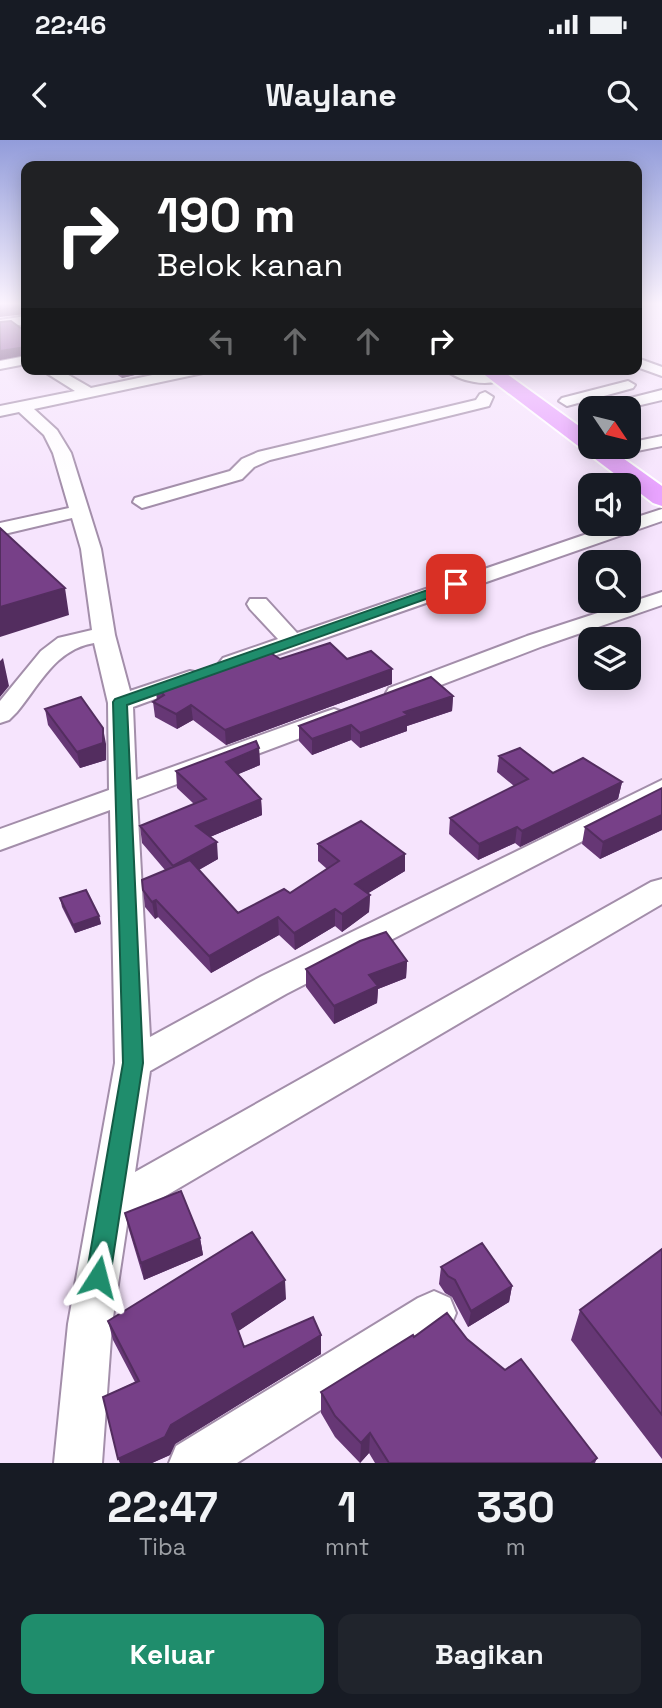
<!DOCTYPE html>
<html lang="id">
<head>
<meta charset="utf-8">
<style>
  :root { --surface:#171b24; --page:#20242c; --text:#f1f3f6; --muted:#9ea1a6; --accent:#1f8d6c }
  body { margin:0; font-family:"Space Grotesk",sans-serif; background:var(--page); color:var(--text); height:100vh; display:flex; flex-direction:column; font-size:26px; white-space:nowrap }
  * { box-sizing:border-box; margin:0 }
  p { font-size:23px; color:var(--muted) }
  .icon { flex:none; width:38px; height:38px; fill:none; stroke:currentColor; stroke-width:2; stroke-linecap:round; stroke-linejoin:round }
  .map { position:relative; height:1323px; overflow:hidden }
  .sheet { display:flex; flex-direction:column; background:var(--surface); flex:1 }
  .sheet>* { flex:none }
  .guide { position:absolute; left:21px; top:21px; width:621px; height:214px; border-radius:14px; box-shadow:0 4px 18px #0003; background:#202124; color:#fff; overflow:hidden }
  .needle { width:46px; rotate:125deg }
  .buttons { position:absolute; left:578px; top:256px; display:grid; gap:14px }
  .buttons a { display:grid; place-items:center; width:63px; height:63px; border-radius:14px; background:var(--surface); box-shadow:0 4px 18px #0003; font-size:35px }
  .pin { position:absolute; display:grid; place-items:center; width:60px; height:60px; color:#fff; margin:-30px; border-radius:14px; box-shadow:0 4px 10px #0006 }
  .me { position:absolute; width:77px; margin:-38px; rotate:9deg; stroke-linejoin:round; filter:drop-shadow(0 0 5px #0008) }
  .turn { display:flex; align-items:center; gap:24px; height:147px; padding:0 21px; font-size:32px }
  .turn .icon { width:91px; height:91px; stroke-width:2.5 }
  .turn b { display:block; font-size:49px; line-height:60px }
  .lanes { display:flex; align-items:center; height:66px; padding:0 21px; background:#0003; justify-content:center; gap:35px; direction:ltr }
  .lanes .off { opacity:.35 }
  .eta { display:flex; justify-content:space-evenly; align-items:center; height:119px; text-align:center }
  .eta b { font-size:42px; font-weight:600; line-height:49px }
  .primary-button { display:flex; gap:14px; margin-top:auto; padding:14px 21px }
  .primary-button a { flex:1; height:80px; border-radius:14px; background:var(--accent); color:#fff; font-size:28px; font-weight:600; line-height:80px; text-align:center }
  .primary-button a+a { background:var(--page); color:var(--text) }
  .status { display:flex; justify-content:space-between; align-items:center; height:49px; padding:0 35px; background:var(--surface); direction:ltr }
  .status svg { height:19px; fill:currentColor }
  header { display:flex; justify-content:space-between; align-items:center; height:91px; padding:0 21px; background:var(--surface); font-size:32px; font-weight:600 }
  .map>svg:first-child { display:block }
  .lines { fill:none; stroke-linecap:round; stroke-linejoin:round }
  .minor-casing { stroke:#a38eaa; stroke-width:4 }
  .highway-casing { stroke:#fff; stroke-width:4 }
  .minor { fill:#fff; fill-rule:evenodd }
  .highway { fill:#e8a3fe; fill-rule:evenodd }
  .wall { fill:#663775 }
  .shaded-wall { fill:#532d5f }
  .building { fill:#774088; stroke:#532d5f; stroke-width:2 }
  .route { fill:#1f8d6c; stroke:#145c46; stroke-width:2 }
</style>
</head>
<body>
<div class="status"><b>22:46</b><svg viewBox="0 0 49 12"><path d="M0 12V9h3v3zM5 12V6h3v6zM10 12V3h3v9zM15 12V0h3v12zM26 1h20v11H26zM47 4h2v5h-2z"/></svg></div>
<header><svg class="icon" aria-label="back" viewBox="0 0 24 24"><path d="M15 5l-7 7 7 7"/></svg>Waylane<svg class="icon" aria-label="search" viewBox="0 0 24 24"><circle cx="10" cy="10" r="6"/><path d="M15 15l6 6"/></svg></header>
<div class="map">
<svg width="662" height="1323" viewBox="0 0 662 1323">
  <rect width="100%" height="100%" fill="#f6e4fd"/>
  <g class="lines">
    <defs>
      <path id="minor" d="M26 176V184L0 188V180Z
        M26 216V224L0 229V221Z
        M637 218 662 227V236L637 227Z
        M40 229H58L91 248 181 229H210L203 233 34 269 57 290 71 313 101 409 115 495 130 551 190 531 199 533 202 538 199 543 133 567 136 640 325 572 334 569 343 572 347 577 343 582 137 659 150 897 262 836 662 640V660L286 854 150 931 135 1032 651 742 662 739V764L128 1078 112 1184 102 1323H54L68 1184 115 923 110 670 0 710V689L109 650 108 563 94 503C56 509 40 544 17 572L9 580 0 583V561L41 511 58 498 92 490 81 409 72 378 0 395V383L69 368 53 313 44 295 19 272 0 276V266L75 251Z
        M445 229 497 233 504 237C491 249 457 241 445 229Z
        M628 241 635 245 633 248 567 266 559 261 562 258Z
        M662 250V260L628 268H601L603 265Z
        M485 252 493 257 489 266 270 320 254 327 242 339 149 366 142 368 133 362 135 358 230 331 242 319 258 312 476 260 480 254Z
        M662 296V306L632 312 624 307 628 306V303Z
        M662 369V381L239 528H223L219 523 223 518 278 499 250 469 247 464 250 459H266L297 493 619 383H628V380Z
        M662 452V465L543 506 407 558 398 560 389 558 386 553 389 548 527 496Z
        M434 1151 450 1158 456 1173 450 1188 237 1323H169L176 1306 418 1158Z"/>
      <path id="highway" d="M477 229H500L590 294V306H606L662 346V366L653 363Z"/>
    </defs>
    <!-- minor casing -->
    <use href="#minor" class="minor-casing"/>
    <!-- highway casing -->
    <use href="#highway" class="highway-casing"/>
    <!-- minor -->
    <use href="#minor" class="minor"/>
    <!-- highway -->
    <use href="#highway" class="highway"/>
  </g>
  <!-- wall -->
  <path class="wall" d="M109 229H160L122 238Z
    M280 519H347L392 544 226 605 193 580 177 589 155 577 153 562 157 560 155 546Z
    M453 556 452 571 407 586V591L360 608 351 600 312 615 299 601V586Z
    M45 569 106 604V620L80 628 48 585Z
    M259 608 260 625 238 634 261 659 262 675 210 697 218 719 199 730 238 773 290 753 327 729 318 721V704L405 731 368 753 370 755 369 772 342 792 335 786 295 810 279 795 211 833 158 777 155 779 145 767 143 750 165 730 142 703 140 686 194 664 177 648 176 631Z
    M499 616 553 633 622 642 618 659 520 707 515 703 478 720 449 694 450 678 514 646 497 632Z
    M662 648V690L600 719 582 704 585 687Z
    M60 758 99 776 101 784 75 793 62 767Z
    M407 821 406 838 378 849 377 863 334 884 306 847V829Z
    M125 1073 200 1098 203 1115 144 1140 129 1090Z
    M662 1109V1319L571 1200 580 1170Z
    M441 1127 512 1146 509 1162 468 1187 452 1157 445 1153 439 1144Z
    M286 1159 238 1191 244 1207 321 1195V1214L175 1304 170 1315 152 1323H120L103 1257 135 1242 113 1200 108 1181Z
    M414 1197 467 1199 597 1318 595 1323H375L369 1313 360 1323 335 1297 321 1273V1252Z"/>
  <!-- shaded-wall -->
  <path class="shaded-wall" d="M26 166V174L0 177V170Z
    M26 207V215L0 220V211Z
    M121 229H160L122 238Z
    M65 448 69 475 0 497V467Z
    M3 518 9 546 0 557V521Z
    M392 529V544L226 605 225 590Z
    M453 556 452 571 407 586V591L360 608V593L404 572Z
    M191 565 193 580 177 589 176 574Z
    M351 585V600L312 615V599Z
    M103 588 106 604V620L80 628 77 612Z
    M259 608 260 625 227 639 226 622Z
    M622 642 618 659 520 707 522 691Z
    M261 659 262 675 198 702 196 686Z
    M662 675V690L600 719 603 702Z
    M517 687 515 703 478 720 479 704Z
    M217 702 218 719 175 743 173 726Z
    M405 714V731L354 762 355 744Z
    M370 755 369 772 342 792V774Z
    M156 760 158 777 155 779 152 762Z
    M335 769V786L295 810 294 793Z
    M99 776 101 784 75 793 73 785Z
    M278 777 279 795 211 833 209 816Z
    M407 821 406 838 378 849 377 863 334 884V866L369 835Z
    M200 1098 203 1115 144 1140 141 1123Z
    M285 1140 286 1159 234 1194 232 1174Z
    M512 1146 509 1162 468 1187 471 1171Z
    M321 1195V1214L175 1304 170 1315 152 1323H120L118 1319 171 1285Z
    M370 1293 369 1313 360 1323 361 1303Z"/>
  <!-- building -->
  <path class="building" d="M0 163H26V166L0 170Z
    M11 181 26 192V207L0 211V182Z
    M0 388 65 448 0 467Z
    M330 503 347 519 371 511 392 529 225 590 191 565 176 574 153 562 164 555 155 546 263 508 280 519Z
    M431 537 453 556 404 572 408 575 360 593 351 585 312 599 299 586Z
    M81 557 103 588V603L77 612 45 569Z
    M256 601 259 608 226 622 261 659 196 686 217 702 173 726 140 686 206 659 176 631Z
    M520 608 553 633 583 618 622 642 522 691 517 687 479 704 450 678 528 639 499 616Z
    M662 648V675L603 702 585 687Z
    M361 681 405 714 355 744 370 755 342 774 335 769 294 793 278 777 209 816 156 760 152 762 143 750 142 740 190 720 238 773 284 749 290 753 339 721 318 704Z
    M86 750 99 776 73 785 60 758Z
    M386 792 407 821 369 835 378 846 334 866 306 829 360 801Z
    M181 1051 200 1098 141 1123 125 1073Z
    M252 1092 285 1140 232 1174 244 1207 313 1177 321 1195 171 1285 165 1297 118 1319 103 1257 139 1241 108 1181Z
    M482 1103 512 1146 471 1171 455 1140 448 1136 441 1127Z
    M662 1109V1275L580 1170Z
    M447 1173 467 1199 505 1230 521 1219 597 1318 591 1323H389L370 1293 361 1303 335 1276 321 1252 413 1195 414 1197Z"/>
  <!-- sky -->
  <linearGradient id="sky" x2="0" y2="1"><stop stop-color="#929cda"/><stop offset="0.47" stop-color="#fbf3fe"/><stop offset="1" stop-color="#fbf3fe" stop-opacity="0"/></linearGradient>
  <rect width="662" height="348" fill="url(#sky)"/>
  <!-- route -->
  <path class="route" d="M456 440 462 444 460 447 127 565 143 923 110 1137 107 1145 98 1149 90 1145 86 1137 123 923 113 562 115 559Z"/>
</svg>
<div class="buttons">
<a><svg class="needle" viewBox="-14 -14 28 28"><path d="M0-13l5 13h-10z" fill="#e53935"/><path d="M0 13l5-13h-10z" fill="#9ea1a6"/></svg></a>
<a><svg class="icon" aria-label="sound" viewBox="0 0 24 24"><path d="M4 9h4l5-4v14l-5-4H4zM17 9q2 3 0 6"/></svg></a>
<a><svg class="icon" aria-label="search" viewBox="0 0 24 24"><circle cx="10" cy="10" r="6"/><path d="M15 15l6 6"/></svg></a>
<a><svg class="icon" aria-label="layers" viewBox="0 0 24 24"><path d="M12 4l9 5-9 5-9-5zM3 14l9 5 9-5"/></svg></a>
</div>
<div class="pin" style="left:456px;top:444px;background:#d93025"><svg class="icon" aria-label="arrive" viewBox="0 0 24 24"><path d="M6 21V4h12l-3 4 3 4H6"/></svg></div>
<svg class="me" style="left:98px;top:1137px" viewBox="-20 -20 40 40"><path d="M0-17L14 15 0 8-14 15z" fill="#1f8d6c" stroke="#fff" stroke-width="4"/></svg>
<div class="guide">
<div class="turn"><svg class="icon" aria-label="right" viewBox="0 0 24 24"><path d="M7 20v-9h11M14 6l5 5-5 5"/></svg><div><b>190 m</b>Belok kanan</div></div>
<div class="lanes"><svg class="icon off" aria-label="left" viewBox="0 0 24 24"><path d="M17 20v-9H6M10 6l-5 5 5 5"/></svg><svg class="icon off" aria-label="ahead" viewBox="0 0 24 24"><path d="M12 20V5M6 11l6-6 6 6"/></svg><svg class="icon off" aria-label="ahead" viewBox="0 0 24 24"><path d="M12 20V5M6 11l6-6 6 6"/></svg><svg class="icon" aria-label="right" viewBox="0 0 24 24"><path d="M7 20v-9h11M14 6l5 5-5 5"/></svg></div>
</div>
</div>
<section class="sheet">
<div class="eta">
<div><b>22:47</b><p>Tiba</p></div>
<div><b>1</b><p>mnt</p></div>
<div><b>330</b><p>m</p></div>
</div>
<div class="primary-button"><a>Keluar</a><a>Bagikan</a></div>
</section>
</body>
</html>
